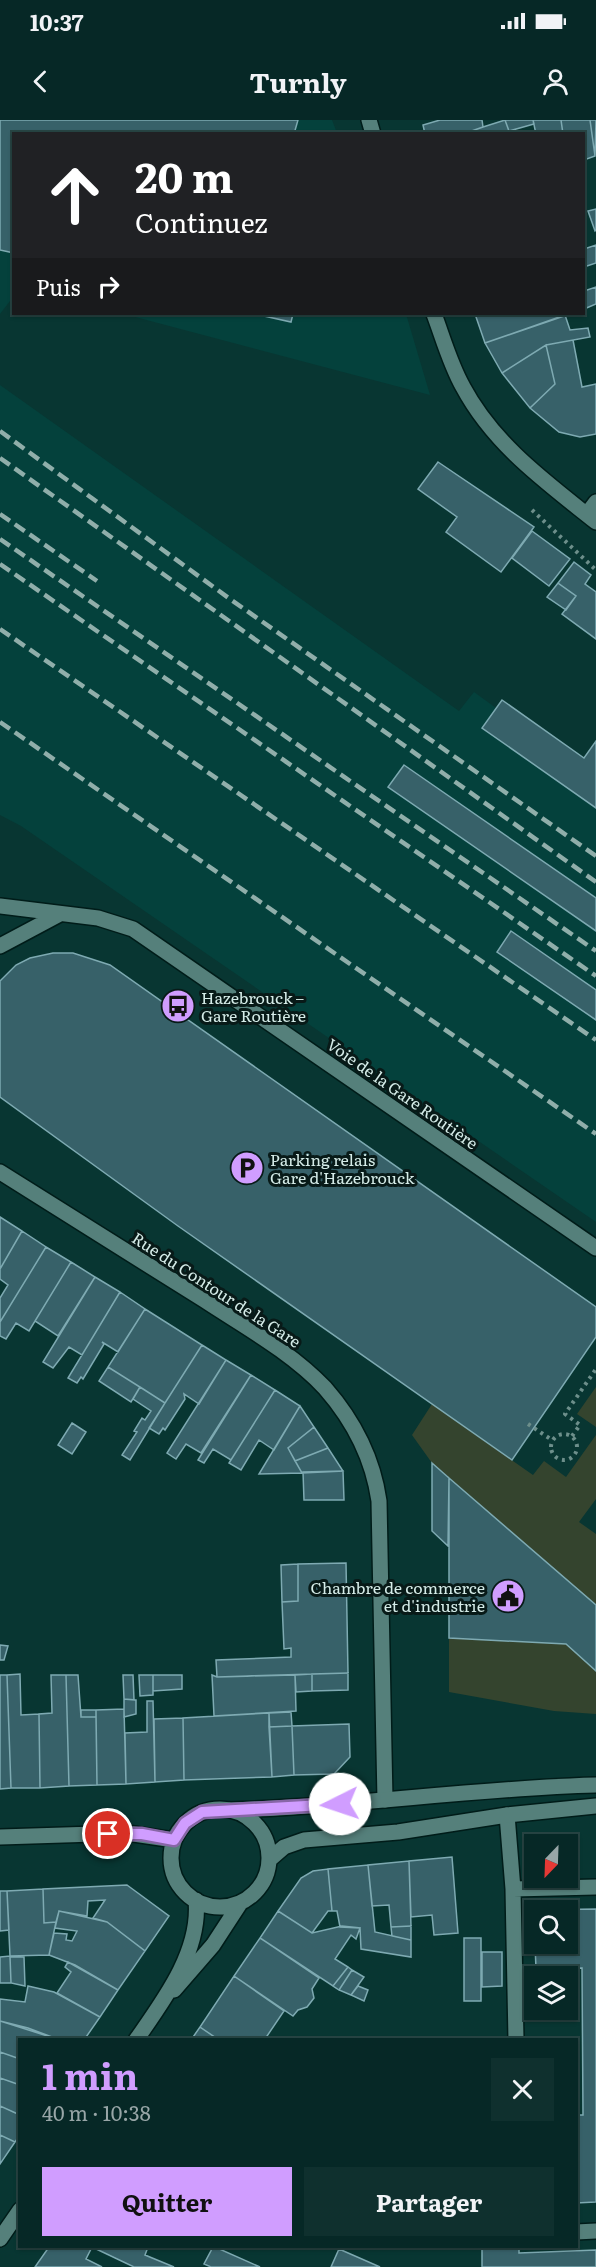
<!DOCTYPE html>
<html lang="fr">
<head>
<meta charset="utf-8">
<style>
  :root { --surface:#062826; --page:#0f302e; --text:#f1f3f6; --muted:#98a6a7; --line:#274443; --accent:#d09dff }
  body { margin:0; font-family:Literata,serif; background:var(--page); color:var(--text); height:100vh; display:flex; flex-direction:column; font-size:22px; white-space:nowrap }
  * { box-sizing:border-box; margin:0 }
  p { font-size:20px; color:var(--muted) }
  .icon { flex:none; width:33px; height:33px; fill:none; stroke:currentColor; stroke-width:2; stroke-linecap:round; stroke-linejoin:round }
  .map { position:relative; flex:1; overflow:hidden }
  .panel { position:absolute; left:18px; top:1918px; width:560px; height:210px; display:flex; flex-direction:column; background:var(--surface); border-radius:0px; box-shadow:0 2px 4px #0004,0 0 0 2px var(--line) }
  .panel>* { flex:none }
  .top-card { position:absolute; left:12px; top:12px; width:573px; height:183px; border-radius:0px; box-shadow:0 2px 4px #0004,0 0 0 2px var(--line); background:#202124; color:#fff; overflow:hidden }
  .needle { width:39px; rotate:203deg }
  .tools { position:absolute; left:524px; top:1714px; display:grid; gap:12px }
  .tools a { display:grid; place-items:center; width:54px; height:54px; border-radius:0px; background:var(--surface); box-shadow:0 2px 4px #0004,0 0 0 2px var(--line); font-size:30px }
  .pin { position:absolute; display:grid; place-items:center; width:51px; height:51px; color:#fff; margin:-26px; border:3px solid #fff; border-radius:50%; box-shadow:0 2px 6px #0007 }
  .me { position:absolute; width:66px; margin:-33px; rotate:266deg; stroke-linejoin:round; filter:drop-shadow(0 0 4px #0008) }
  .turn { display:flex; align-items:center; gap:21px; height:126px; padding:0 24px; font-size:27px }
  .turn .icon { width:78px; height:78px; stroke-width:2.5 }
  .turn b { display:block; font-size:42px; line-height:51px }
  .then { display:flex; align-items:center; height:57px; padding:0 24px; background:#0003; gap:12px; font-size:22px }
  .round { display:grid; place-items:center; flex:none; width:63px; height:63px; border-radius:0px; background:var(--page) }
  .overview { display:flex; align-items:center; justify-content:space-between; height:102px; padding:0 24px }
  h1 { font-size:36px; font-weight:700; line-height:45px; color:var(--accent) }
  .action { display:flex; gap:12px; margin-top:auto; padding:12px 24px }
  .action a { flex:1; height:69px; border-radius:0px; background:var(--accent); color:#111; font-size:24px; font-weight:700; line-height:69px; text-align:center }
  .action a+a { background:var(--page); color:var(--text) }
  .status { display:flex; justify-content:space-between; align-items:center; height:42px; padding:0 30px; background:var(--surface); direction:ltr }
  .status svg { height:16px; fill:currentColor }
  header { display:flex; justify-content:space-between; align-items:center; height:78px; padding:0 24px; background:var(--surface); font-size:27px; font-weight:700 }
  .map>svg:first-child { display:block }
  .built { fill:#04413c }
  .green { fill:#34442e }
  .building { fill:#376169; stroke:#7eaab2; stroke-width:1.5 }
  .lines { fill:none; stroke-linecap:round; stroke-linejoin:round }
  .lane-casing { stroke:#001c19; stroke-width:18 }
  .street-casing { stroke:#001c19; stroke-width:18 }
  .secondary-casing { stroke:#001c19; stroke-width:18 }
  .path { stroke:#6d8f8b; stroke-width:4; stroke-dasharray:3 4.5; stroke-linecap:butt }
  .lane { stroke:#55807b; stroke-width:15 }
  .street { stroke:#55807b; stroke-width:15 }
  .secondary { stroke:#55807b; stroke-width:15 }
  .rail { stroke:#90aeaa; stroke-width:4.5; stroke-dasharray:12 6; stroke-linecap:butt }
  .route-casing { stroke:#8766a6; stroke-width:15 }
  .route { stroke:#d09dff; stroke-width:10 }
  .labels { text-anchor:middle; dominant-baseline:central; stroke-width:6; stroke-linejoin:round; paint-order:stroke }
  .poi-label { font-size:16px; fill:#d5ece8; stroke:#081a18; text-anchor:start }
  .street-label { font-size:16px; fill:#d5ece8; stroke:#081a18 }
</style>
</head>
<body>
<div class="status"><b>10:37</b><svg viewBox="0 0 49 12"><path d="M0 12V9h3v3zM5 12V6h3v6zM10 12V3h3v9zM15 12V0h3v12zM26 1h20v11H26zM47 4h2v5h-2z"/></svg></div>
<header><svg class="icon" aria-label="back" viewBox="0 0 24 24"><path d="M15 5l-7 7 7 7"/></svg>Turnly<svg class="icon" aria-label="person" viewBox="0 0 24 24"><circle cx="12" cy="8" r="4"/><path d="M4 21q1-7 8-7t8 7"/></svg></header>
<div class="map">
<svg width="596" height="2147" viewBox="0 0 596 2147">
  <rect width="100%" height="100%" fill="#083632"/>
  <!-- built -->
  <path class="built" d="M0 0H332L337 13 14 14 13 177 0 194Z
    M124 194H406L430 275Z
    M0 265 459 591 474 572 496 588 482 608 596 687V1102L21 706 0 695Z"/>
  <!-- green -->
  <path class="green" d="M596 1267V1307L577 1294Z
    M432 1284 533 1355 544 1341 566 1357 596 1315V1379L579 1402 596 1414V1485L432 1343 412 1315Z
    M449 1518 566 1524 596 1551V1594L554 1591 449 1572Z"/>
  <!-- building -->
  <path class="building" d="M0 0H298L294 14H14V133L0 130Z
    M440 0H482L483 7 463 14H425L423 5Z
    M505 0H533L534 4 509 11Z
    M505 0 510 14H463L483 7Z
    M533 0H561L563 14H536Z
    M561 0H590L595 36 584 40V14H563Z
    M590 0H596L595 36Z
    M596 89V110L595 111 588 91Z
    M596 125V143L584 147V129Z
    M596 167V184L584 189V171Z
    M255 194H293L291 202Z
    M475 194H570L485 223Z
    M565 195 570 210 588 208 590 217 546 225 502 253 485 223Z
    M573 220 582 267 596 264V314L580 317 559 312 530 288 555 264 546 225Z
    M546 225 555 264 530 288 502 253Z
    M438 342 534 407 501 452 446 412 457 397 418 369Z
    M532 411 570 439 549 466 512 438Z
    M574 442 591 455 585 464 596 472V519L562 494 576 476 558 463Z
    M558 463 576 476 566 490 547 477Z
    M502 580 584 638 596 621V688L482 608Z
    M404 645 596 778V811L388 667Z
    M511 811 596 870V900L497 832Z
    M53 833H73L110 845 596 1187V1217L512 1340 178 1106 0 977V861L16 845 30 838Z
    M0 1097 22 1111 0 1149Z
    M22 1111 46 1127 0 1202V1178L8 1165 0 1159V1149Z
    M46 1127 71 1142 29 1211 16 1203 6 1219 0 1216V1202Z
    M71 1142 95 1157 58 1216 35 1201Z
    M95 1157 120 1172 82 1235 69 1227 53 1248 43 1242Z
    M120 1172 145 1189 118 1232 102 1222 104 1224 83 1259 81 1257 77 1263 68 1258Z
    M145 1189 202 1225 165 1283 108 1247Z
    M202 1225 226 1240 199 1284 184 1274 185 1279 165 1310 163 1308 159 1314 149 1308Z
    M226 1240 251 1255 201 1333 186 1324 176 1339 167 1333Z
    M108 1247 140 1267 131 1282 99 1261Z
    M251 1255 275 1270 231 1340 213 1329 204 1343 198 1340Z
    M140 1267 165 1283 130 1340 122 1335 137 1312 134 1311 142 1298 145 1300 151 1291 133 1279Z
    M275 1270 300 1286 274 1330 259 1320 241 1350 229 1343Z
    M300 1286 314 1307 288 1328 302 1353 259 1354Z
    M72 1303 86 1312 72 1334 58 1325Z
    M314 1307 328 1328 295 1341 288 1328Z
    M328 1328 343 1351 302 1353 295 1341Z
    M432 1343 449 1358 448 1426 432 1411Z
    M343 1351 344 1380H304L303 1352Z
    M449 1358 596 1485V1551L566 1524 449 1518Z
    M346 1443 348 1553 217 1557 216 1540 291 1537V1528L284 1529 282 1482 298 1481V1444Z
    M298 1444V1481L282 1482 281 1445Z
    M0 1525 8 1526 4 1540H0Z
    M348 1553V1570L312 1571V1554Z
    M20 1554 21 1595 39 1594 40 1668H11L7 1555Z
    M312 1554V1571L296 1572 295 1555Z
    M0 1555H7L11 1668 0 1669Z
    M51 1555H66L69 1666 40 1668 39 1594 52 1593Z
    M66 1555H78L81 1597H96L97 1665 69 1666Z
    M123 1555H133L134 1580 124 1579Z
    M139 1555H153V1575L140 1576Z
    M153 1555H182V1569L153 1571Z
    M212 1555 217 1557 295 1555 296 1591 214 1596Z
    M124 1579 136 1580V1594L124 1597Z
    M147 1581H153L155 1662 126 1664 125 1613 147 1612Z
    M124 1589 126 1664 97 1665 96 1590Z
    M81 1590H96V1597H81Z
    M291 1592 292 1606 269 1607V1593Z
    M269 1593 272 1657 184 1660 183 1598Z
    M183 1598 184 1660 155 1662 154 1599Z
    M349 1604 350 1637 334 1654 294 1655 292 1606Z
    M292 1606 294 1655 272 1657 269 1607Z
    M452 1737 458 1813 434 1815 432 1795 411 1797 409 1741Z
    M409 1741 411 1806 391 1807 389 1785 372 1786 368 1745Z
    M368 1745 375 1812 411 1820V1837L361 1829 360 1808 340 1807 337 1791H332L328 1749Z
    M328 1749 332 1791H328L312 1813 278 1791 301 1758 313 1751Z
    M127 1765 169 1796 145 1831 107 1802 93 1798 105 1780 88 1781 87 1796 59 1791 56 1802 44 1803 43 1769Z
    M43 1769 44 1803 56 1802 49 1835 10 1836 7 1771Z
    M0 1771H7L9 1810 0 1811Z
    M596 1789V2082L576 2083V1995H583L582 1848 536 1849 535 1824H567V1791L535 1790Z
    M59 1791 107 1802 145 1831 118 1870 75 1845 49 1835 54 1813 67 1814 66 1820 72 1821 77 1811 55 1808Z
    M278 1791 312 1813 342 1806 360 1808 356 1819 351 1815 335 1839 348 1847 333 1866 260 1818Z
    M411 1806V1820L392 1816 391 1807Z
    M260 1818 319 1858 312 1869 314 1878 307 1887 298 1890 293 1896 234 1856Z
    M464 1818H481V1881H464Z
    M482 1832H502V1866L482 1867Z
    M10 1836 11 1863H0V1837Z
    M10 1837H24L25 1866 11 1863Z
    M68 1842 118 1870 100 1897 57 1873 71 1852 65 1847Z
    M348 1847 352 1850 339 1870 333 1866Z
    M352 1850 364 1857 351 1875 339 1870Z
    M234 1856 284 1891 265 1919 267 1920H219L200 1907Z
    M28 1866 54 1872 100 1897 84 1920H60L0 1901V1879L25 1882Z
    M358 1866 368 1870 364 1881 351 1875Z
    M0 1901 28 1908 60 1920H20V1939L0 1932Z
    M200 1907 219 1920H191Z
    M0 1932 20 1939V1965L0 1958Z
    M0 1958 20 1965V1995L0 1986Z
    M0 1986 20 1995V2015L15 2022 0 2015Z
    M0 2015 15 2022 0 2044Z
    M49 2127H92L86 2139 102 2147H35Z
    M92 2127H148L145 2135 174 2147H134Z
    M213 2127H215L260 2147H211L204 2144Z
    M482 2127H519V2133L596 2130V2147H482Z
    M339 2129 380 2147H331Z"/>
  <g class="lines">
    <defs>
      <path id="lane" d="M0 786 98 798 133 809 596 1128
        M0 826 60 794
        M507 1695 513 1769 516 1920
        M513 1769 596 1767
        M576 2112 596 2111"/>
      <path id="street" d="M587 394 596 382
        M0 1052C68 1094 136 1137 204 1180 245 1207 291 1232 325 1268 353 1300 373 1339 379 1381L385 1680"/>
      <path id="secondary" d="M369 0 373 14
        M434 194C443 218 450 244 463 267 494 325 546 362 596 402
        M171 1738a49 49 0 1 1 98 0a49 49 0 1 1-98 0Z
        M229 1690C352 1687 473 1668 596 1665
        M0 1717 127 1713 174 1720
        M269 1740 284 1727 304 1720 398 1712 507 1695 596 1686
        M174 1870 213 1825 241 1782
        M136 1920C164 1880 201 1831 196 1780
        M0 2119 20 2090"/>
    </defs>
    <!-- lane casing -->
    <use href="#lane" class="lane-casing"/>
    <!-- street casing -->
    <use href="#street" class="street-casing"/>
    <!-- secondary casing -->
    <use href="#secondary" class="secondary-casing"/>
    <!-- path -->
    <path class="path" d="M532 390 596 450
      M528 1304 552 1320
      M551 1327a13 13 0 1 1 26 0a13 13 0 1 1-26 0Z
      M572 1316 580 1305 565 1294 596 1249"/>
    <!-- lane -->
    <use href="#lane" class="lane"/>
    <!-- street -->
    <use href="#street" class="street"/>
    <!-- secondary -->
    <use href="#secondary" class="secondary"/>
    <!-- rail -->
    <path class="rail" d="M0 311 230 479 596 736
      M0 338 596 762
      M0 394 97 461
      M0 419 596 831
      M0 444 596 856
      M0 509 596 920
      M0 602 596 1014"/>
  </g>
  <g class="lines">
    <defs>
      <path id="route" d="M108 1714H142L174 1720 185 1703 202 1692 340 1684"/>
    </defs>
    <!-- route casing -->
    <use href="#route" class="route-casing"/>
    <!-- route -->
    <use href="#route" class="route"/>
  </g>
  <!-- icons -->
  <defs>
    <symbol id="bus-disc" viewBox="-11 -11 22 22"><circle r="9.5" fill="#d09dff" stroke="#081a18"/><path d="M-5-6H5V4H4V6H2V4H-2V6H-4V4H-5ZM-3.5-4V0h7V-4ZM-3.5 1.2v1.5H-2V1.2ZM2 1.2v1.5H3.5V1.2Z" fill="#111"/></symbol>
    <symbol id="parking-disc" viewBox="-11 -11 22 22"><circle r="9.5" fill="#d09dff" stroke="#081a18"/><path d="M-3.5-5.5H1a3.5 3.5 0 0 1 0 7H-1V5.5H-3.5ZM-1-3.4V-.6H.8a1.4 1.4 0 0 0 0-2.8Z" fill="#111"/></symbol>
    <symbol id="civic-disc" viewBox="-11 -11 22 22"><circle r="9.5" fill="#d09dff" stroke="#081a18"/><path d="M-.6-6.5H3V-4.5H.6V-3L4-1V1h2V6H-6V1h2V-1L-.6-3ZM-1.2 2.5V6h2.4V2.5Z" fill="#111"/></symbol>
  </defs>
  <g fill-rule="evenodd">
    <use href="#bus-disc" x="159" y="867" width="38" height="38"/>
    <use href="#parking-disc" x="228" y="1029" width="38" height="38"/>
    <use href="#civic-disc" x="489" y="1457" width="38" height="38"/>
  </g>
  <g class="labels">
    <!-- poi labels -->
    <g class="poi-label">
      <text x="201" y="877">Hazebrouck –<tspan x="201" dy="18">Gare Routière</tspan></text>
      <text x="270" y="1039">Parking relais<tspan x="270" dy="18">Gare d'Hazebrouck</tspan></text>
      <text x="485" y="1467" text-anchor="end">Chambre de commerce<tspan x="485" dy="18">et d'industrie</tspan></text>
    </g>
    <!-- street labels -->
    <g class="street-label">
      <text transform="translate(403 973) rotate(35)">Voie de la Gare Routière</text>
      <text transform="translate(217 1169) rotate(33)">Rue du Contour de la Gare</text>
    </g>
  </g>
</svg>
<div class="tools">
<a><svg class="needle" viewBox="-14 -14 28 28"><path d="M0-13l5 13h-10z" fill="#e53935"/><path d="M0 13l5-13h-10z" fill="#98a6a7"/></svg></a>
<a><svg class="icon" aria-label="search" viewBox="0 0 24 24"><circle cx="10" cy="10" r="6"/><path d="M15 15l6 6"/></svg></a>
<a><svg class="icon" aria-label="layers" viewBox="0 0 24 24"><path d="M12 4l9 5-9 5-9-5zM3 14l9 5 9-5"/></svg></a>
</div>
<div class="pin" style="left:108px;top:1714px;background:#d93025"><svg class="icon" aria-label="arrive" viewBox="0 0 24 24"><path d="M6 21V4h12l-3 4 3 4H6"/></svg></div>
<svg class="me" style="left:340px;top:1684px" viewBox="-20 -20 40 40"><circle r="19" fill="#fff"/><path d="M0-13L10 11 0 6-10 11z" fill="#d09dff"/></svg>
<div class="top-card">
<div class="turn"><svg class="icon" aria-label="ahead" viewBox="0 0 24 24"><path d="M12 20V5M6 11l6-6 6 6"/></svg><div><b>20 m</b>Continuez</div></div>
<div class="then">Puis<svg class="icon" aria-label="right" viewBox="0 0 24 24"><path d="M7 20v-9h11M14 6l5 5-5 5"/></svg></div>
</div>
<section class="panel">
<div class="overview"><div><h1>1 min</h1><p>40 m · 10:38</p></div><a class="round"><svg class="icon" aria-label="close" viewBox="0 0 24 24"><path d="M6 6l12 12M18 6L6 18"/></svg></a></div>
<div class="action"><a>Quitter</a><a>Partager</a></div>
</section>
</div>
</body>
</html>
